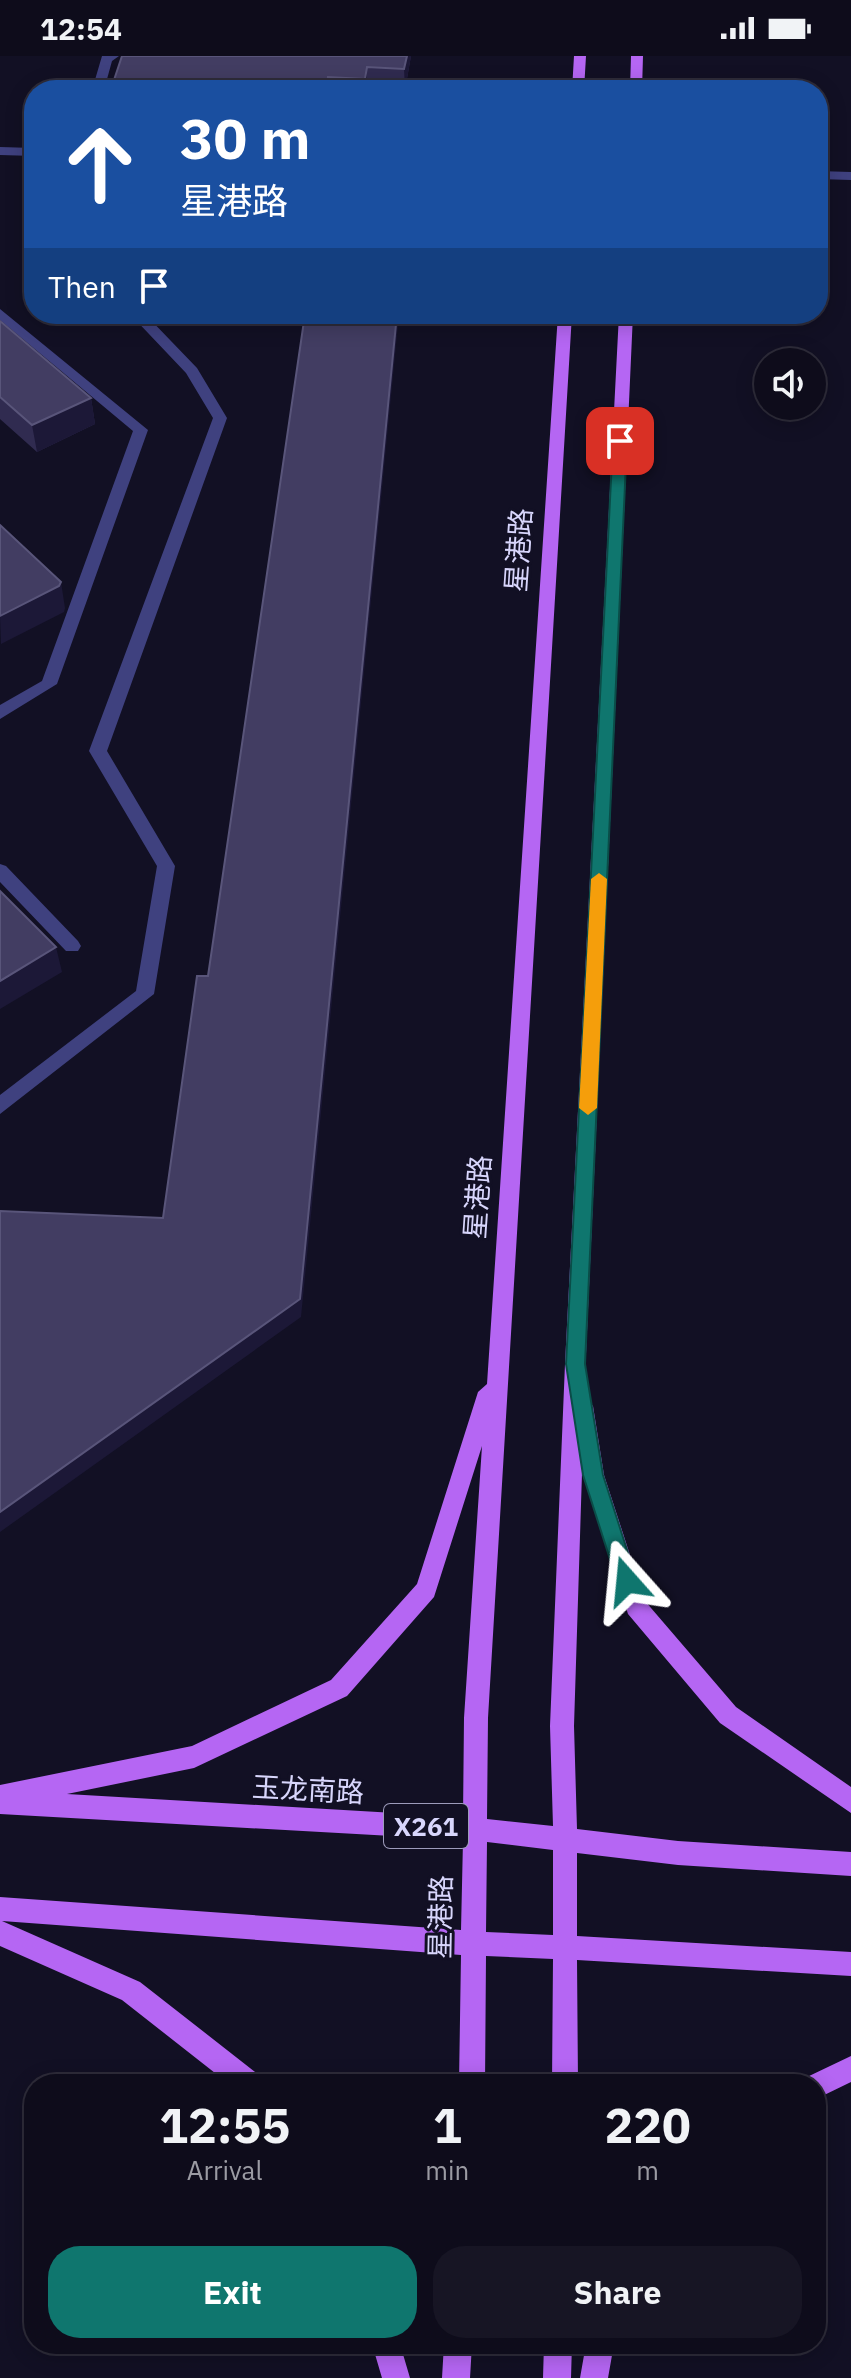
<!DOCTYPE html>
<html lang="en">
<head>
<meta charset="utf-8">
<style>
  :root { --surface:#0e0c1b; --page:#171524; --text:#f1f3f6; --muted:#9b9ba3; --line:#2e2c3a; --accent:#0f766e }
  body { margin:0; font-family:"IBM Plex Sans","Noto Sans SC",sans-serif; background:var(--page); color:var(--text); height:100vh; display:flex; flex-direction:column; font-size:30px; white-space:nowrap }
  * { box-sizing:border-box; margin:0 }
  p { font-size:26px; color:var(--muted) }
  .icon { flex:none; width:44px; height:44px; fill:none; stroke:currentColor; stroke-width:2; stroke-linecap:round; stroke-linejoin:round }
  .map { position:relative; flex:1; overflow:hidden }
  .sheet { position:absolute; left:24px; top:2018px; width:802px; height:280px; display:flex; flex-direction:column; background:var(--surface); border-radius:32px; box-shadow:0 4px 20px #0003,0 0 0 2px var(--line) }
  .sheet>* { flex:none }
  .banner { position:absolute; left:24px; top:24px; width:804px; height:244px; border-radius:32px; box-shadow:0 4px 20px #0003,0 0 0 2px var(--line); background:#1a4fa0; color:#fff; overflow:hidden }
  .buttons { position:absolute; left:754px; top:292px; display:grid; gap:16px }
  .buttons a { display:grid; place-items:center; width:72px; height:72px; border-radius:50%; background:var(--surface); box-shadow:0 4px 20px #0003,0 0 0 2px var(--line); font-size:40px }
  .pin { position:absolute; display:grid; place-items:center; width:68px; height:68px; color:#fff; margin:-34px; border-radius:16px; box-shadow:0 4px 12px #0006 }
  .me { position:absolute; width:88px; margin:-44px; rotate:342deg; stroke-linejoin:round; filter:drop-shadow(0 0 6px #0008) }
  .turn { display:flex; align-items:center; gap:28px; height:168px; padding:0 24px; font-size:36px }
  .turn .icon { width:104px; height:104px; stroke-width:2.5 }
  .turn b { display:block; font-size:56px; line-height:68px }
  .then { display:flex; align-items:center; height:76px; padding:0 24px; background:#0003; gap:16px; font-size:30px }
  .eta { display:flex; justify-content:space-evenly; align-items:center; height:136px; text-align:center }
  .eta b { font-size:48px; font-weight:700; line-height:56px }
  .button { display:flex; gap:16px; margin-top:auto; padding:16px 24px }
  .button a { flex:1; height:92px; border-radius:32px; background:var(--accent); color:#fff; font-size:32px; font-weight:700; line-height:92px; text-align:center }
  .button a+a { background:var(--page); color:var(--text) }
  .status { display:flex; justify-content:space-between; align-items:center; height:56px; padding:0 40px; background:var(--surface); direction:ltr }
  .status svg { height:22px; fill:currentColor }
  .map>svg:first-child { display:block }
  .lines { fill:none; stroke-linecap:round; stroke-linejoin:round }
  .minor { fill:#3f417f; fill-rule:evenodd }
  .major { fill:#b566f3; fill-rule:evenodd }
  .wall { fill:#302b50 }
  .shaded-wall { fill:#1c1837 }
  .building { fill:#423d62; stroke:#59557a; stroke-width:2 }
  .route { fill:#0f766e; stroke:#0a4d48; stroke-width:2 }
  .slow { fill:#f59e0b }
  .labels { text-anchor:middle; dominant-baseline:central; stroke-width:6; stroke-linejoin:round; paint-order:stroke }
  .shield { fill:#121024; stroke:#9d9bbb; stroke-width:2 }
  .shield-label { font-size:26px; font-weight:bold; fill:#d8d6fc }
  .street-label { font-size:28px; fill:#d8d6fc; stroke:#121024 }
</style>
</head>
<body>
<div class="status"><b>12:54</b><svg viewBox="0 0 49 12"><path d="M0 12V9h3v3zM5 12V6h3v6zM10 12V3h3v9zM15 12V0h3v12zM26 1h20v11H26zM47 4h2v5h-2z"/></svg></div>
<div class="map">
<svg width="851" height="2322" viewBox="0 0 851 2322">
  <rect width="100%" height="100%" fill="#121024"/>
  <g class="lines">
    <!-- minor -->
    <path class="minor" d="M102 0H119L112 5 104 34H92Z
      M0 91 34 92V100L0 99Z
      M818 115 851 116V124L818 123Z
      M0 253 148 374 57 628 0 663V649L42 625 133 375 0 264Z
      M130 258H145L197 312 227 362 107 695 175 810 154 938 0 1058V1039L136 935 157 810 89 695 213 362 186 317Z
      M0 808 6 810 78 885 81 890 78 895H66L0 826Z"/>
    <!-- major -->
    <path class="major" d="M574 0H586L584 34H572Z
      M631 0H643L642 34H630Z
      M558 258H572L488 1662 487 1763 553 1770 550 1670 565 1308 619 258H633L584 1342 593 1350 604 1419 645 1545 736 1651 851 1731V1757L720 1667 628 1558 582 1417 574 1670 577 1773 678 1785 851 1796V1820L678 1809 577 1797V1880L851 1896V1920L577 1904 578 2028H552L553 1903 486 1900 485 2028H459L461 1899 2 1865 140 1926 259 2019 263 2028H229L122 1944 0 1890V1841L461 1874 463 1784 0 1758V1729L192 1690 331 1624 417 1528 478 1336 487 1328ZM482 1390 464 1662 463 1761 67 1738 194 1712 347 1640 434 1541ZM487 1786 553 1794V1879L486 1876Z
      M851 2000V2026L816 2043V2028H804L807 2021Z
      M372 2288H400L410 2322H382Z
      M444 2288H472L470 2322H442Z
      M544 2288H572L571 2322H543Z
      M586 2288H614L608 2322H580Z"/>
  </g>
  <!-- wall -->
  <path class="wall" d="M411 0 405 34H115L114 24Z
    M0 265 91 342 95 368 37 396 0 363Z"/>
  <!-- shaded-wall -->
  <path class="shaded-wall" d="M407 0H411L405 34 404 13Z
    M367 11V34H365V23Z
    M397 258H399L301 1261 0 1476V1456L300 1243Z
    M91 342 95 368 37 396 32 369Z
    M61 526 65 552 64 556 1 588 0 560Z
    M56 891 62 916 0 953V925Z"/>
  <!-- building -->
  <path class="building" d="M122 0H407L404 13 367 11 365 23 328 21 326 34 114 24Z
    M305 258H397L300 1243 0 1456V1155L163 1162 197 920H208Z
    M0 265 91 342 32 369 0 341Z
    M0 469 61 526 59 530 0 560Z
    M0 835 56 891 0 925Z"/>
  <!-- route -->
  <path class="route" d="M620 381 627 385 585 1308 603 1419 637 1525 634 1531 627 1534 620 1531 617 1525 583 1419 566 1308 613 385Z"/>
  <!-- slow -->
  <path class="slow" d="M599 817 607 823 597 1052 588 1059 579 1052 591 823Z"/>
  <g class="labels">
    <!-- shield labels -->
    <rect class="shield" x="384" y="1748" width="84" height="44" rx="6"/>
    <g class="shield-label">
      <text x="426" y="1770">X261</text>
    </g>
    <!-- street labels -->
    <g class="street-label">
      <text transform="translate(518 494) rotate(-86)">星港路</text>
      <text transform="translate(477 1141) rotate(-86)">星港路</text>
      <text transform="translate(308 1733) rotate(3)">玉龙南路</text>
      <text transform="translate(440 1861) rotate(-89)">星港路</text>
    </g>
  </g>
</svg>
<div class="buttons">
<a><svg class="icon" aria-label="sound" viewBox="0 0 24 24"><path d="M4 9h4l5-4v14l-5-4H4zM17 9q2 3 0 6"/></svg></a>
</div>
<div class="pin" style="left:620px;top:385px;background:#d93025"><svg class="icon" aria-label="arrive" viewBox="0 0 24 24"><path d="M6 21V4h12l-3 4 3 4H6"/></svg></div>
<svg class="me" style="left:627px;top:1525px" viewBox="-20 -20 40 40"><path d="M0-17L14 15 0 8-14 15z" fill="#0f766e" stroke="#fff" stroke-width="4"/></svg>
<div class="banner">
<div class="turn"><svg class="icon" aria-label="ahead" viewBox="0 0 24 24"><path d="M12 20V5M6 11l6-6 6 6"/></svg><div><b>30 m</b>星港路</div></div>
<div class="then">Then<svg class="icon" aria-label="arrive" viewBox="0 0 24 24"><path d="M6 21V4h12l-3 4 3 4H6"/></svg></div>
</div>
<section class="sheet">
<div class="eta">
<div><b>12:55</b><p>Arrival</p></div>
<div><b>1</b><p>min</p></div>
<div><b>220</b><p>m</p></div>
</div>
<div class="button"><a>Exit</a><a>Share</a></div>
</section>
</div>
</body>
</html>
